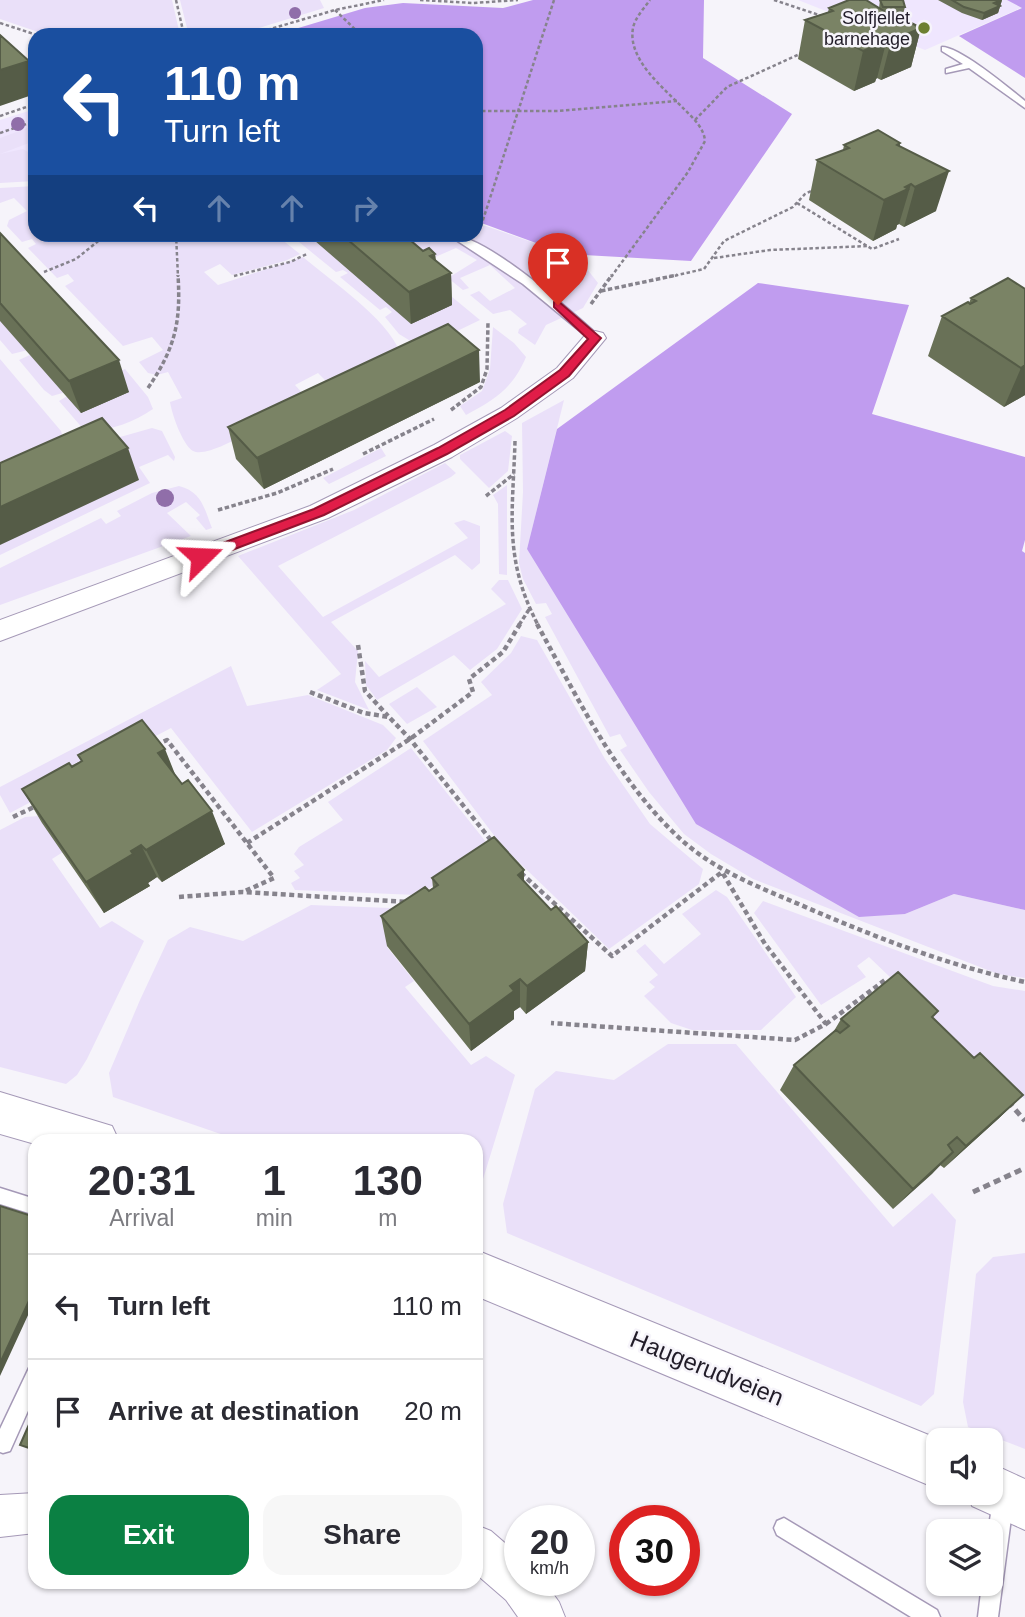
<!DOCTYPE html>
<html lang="en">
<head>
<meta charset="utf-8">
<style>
  :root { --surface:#fff; --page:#f7f7f7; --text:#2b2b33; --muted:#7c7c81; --line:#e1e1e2; --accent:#0b8043 }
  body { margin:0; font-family:Helvetica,sans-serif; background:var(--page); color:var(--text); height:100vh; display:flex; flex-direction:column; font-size:26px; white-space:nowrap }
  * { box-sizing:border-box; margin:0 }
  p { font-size:23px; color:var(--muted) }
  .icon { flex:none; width:38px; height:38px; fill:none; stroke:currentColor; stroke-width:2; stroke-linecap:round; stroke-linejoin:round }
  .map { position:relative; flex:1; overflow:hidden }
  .details { position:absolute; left:28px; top:1134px; width:455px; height:455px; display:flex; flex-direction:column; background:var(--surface); border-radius:21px; box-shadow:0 2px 5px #0004 }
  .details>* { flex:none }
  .guide { position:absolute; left:28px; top:28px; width:455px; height:214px; border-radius:21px; box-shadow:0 2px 5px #0004; background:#1a4fa0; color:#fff; overflow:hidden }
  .controls { position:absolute; left:926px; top:1428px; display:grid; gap:14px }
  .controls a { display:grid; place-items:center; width:77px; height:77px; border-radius:14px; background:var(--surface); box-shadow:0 2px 5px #0004; font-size:35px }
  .speed { position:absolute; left:504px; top:1505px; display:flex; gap:14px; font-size:35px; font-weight:700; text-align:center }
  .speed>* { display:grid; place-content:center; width:91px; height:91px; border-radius:50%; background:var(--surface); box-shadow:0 2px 5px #0004; line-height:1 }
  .speed small { font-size:18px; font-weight:400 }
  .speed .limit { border:10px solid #d22; background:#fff; color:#111 }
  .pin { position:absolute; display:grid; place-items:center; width:60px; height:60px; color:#fff; margin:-72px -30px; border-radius:50% 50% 50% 0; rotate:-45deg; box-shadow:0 0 7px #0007 }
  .pin .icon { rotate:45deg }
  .me { position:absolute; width:77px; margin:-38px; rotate:69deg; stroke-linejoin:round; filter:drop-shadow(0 0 5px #0008) }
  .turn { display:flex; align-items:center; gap:24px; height:147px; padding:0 21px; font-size:32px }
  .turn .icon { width:91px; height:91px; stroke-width:2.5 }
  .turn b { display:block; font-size:49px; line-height:60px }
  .lanes { display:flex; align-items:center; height:66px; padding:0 21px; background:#0003; justify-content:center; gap:35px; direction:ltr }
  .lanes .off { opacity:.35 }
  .eta { display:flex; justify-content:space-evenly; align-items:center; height:119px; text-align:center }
  .eta b { font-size:42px; font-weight:700; line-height:49px }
  .action { display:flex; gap:14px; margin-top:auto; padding:14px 21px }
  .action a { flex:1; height:80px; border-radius:21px; background:var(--accent); color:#fff; font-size:28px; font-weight:700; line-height:80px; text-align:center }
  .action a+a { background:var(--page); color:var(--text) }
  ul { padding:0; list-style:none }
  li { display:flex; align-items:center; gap:21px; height:105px; padding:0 21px; border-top:2px solid var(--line) }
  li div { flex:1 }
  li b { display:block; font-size:26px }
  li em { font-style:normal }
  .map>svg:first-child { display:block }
  .built { fill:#efe6fe }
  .green { fill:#eae0f9 }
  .forest { fill:#c09cef }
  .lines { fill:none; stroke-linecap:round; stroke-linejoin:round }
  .service-casing { stroke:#a599b7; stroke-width:3 }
  .minor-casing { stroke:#a599b7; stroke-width:2 }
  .tertiary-casing { stroke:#a599b7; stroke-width:2 }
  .path-far3 { stroke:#86838c; stroke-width:2.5; stroke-dasharray:3.5 2.5; stroke-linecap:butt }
  .path-far2 { stroke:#86838c; stroke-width:3.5; stroke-dasharray:4.5 2.5; stroke-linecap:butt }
  .path-far1 { stroke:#86838c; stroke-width:4.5; stroke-dasharray:5 3.5; stroke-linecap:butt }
  .path { stroke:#86838c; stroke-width:5; stroke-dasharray:7 4.5; stroke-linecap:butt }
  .service { fill:#fff; fill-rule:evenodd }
  .minor { fill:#fff; fill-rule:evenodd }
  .tertiary { fill:#fff; fill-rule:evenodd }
  .tree { fill:#906ea9 }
  .wall { fill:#697157 }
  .shaded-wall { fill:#555c47 }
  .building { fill:#7a8365; stroke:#555c47; stroke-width:2 }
  .route { fill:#e11d48; stroke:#92132f; stroke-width:2 }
  .poi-dot { fill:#6d8031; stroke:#f6f4fa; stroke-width:2.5 }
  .labels { text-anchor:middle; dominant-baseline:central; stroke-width:5; stroke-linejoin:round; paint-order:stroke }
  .far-poi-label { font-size:18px; fill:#211c28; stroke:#f6f4fa; text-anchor:end }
  .near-street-label { font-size:24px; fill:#211c28; stroke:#f6f4fa }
</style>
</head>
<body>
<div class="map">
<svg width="1025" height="1617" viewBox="0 0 1025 1617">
  <rect width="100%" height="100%" fill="#f6f4fa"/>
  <!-- built -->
  <path class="built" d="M798 0H1007L1023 7 925 50Z
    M35 109V170L0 175V120Z"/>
  <!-- green -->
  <path class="green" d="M0 0H172L180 35H47L0 19Z
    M180 0H320L324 8 236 35H191L187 28Z
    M33 126 29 143 0 154 23 149 35 156V181L0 183V138Z
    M35 186V234L276 235 300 254 285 261 232 275 220 264 204 272 218 285 303 257C332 282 386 317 400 352L329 384 318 373 295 385 305 396C286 408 213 461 193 451 182 444 172 414 170 402L182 398 168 372 157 375 148 373 139 362 163 350 152 337 123 346 65 286 74 281 68 274 57 278 28 248 36 244 32 239 22 242 7 226 9 220 27 211 14 198 0 203V188Z
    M476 225 486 226 566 254 576 255 598 283 583 308 546 325 535 345 518 333 519 329 527 324 510 310 493 314 470 295 479 291 490 301 515 288 490 265 460 278 469 288 463 290 448 278 477 260 456 248 433 258 394 235 476 234Z
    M314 235H377L480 320 422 348 399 334 385 317 392 312 386 307 380 310 340 277 348 273 343 270 336 272 299 242Z
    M0 237 118 372 125 369 148 397 153 409C134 422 108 432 85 431L59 401 69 395 66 392 52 396 44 390 19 360 32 354 28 350 12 354 0 340Z
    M493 327 514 343 526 357C513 388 495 400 466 415L460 406 482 391 490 369Z
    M0 359 61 431 64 441 0 480Z
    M564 400 527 549 905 914 954 894 1025 910V978L998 974 753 879 711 854 684 834 649 792 620 750 627 746 620 734 610 737 545 617 552 614 546 603 536 604 523 579 519 563 523 492 522 423Z
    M152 428 162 431 175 457 174 461 168 455 139 467 150 483 0 555V491L106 441Z
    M505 431 512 436 508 471 489 488 460 459V455Z
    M381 448 386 456 329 484 323 478Z
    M445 463 456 473 451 477 278 566 323 617 468 538 454 523 464 520 480 526V563L472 570 455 555 331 622 358 651 355 682 369 710 317 690 341 674 238 556 354 510Z
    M507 485V575L499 574 498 504 493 495Z
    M179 486C202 492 204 508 212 528L206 530 196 518 200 515 186 502 167 513 191 536 0 605V568L101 518 106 524 121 516 117 511 152 493Z
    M499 580H508L522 609 497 649 470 670 454 655 377 700 366 685 365 661 379 677 506 604 491 589Z
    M521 636 537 640 605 759 650 824 703 869 699 884 609 949 502 846 423 741 492 695 481 682 511 653Z
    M231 666 247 706 308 695 383 725 396 738 387 750 252 832 171 728 10 813 0 795V787Z
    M417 687 437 707 407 724 389 704Z
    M411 748 490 847 486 856 417 895 295 890 291 883 300 878 294 871 304 865 294 854 299 847 343 820 328 802Z
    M39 816 63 852 52 859 100 928 112 921 144 941 87 1059 77 1075 66 1084 0 1067V830L25 817Z
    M716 890 727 897 796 997 761 1030H692L671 1023 644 996 655 987 649 982 658 975 636 951 645 944 664 964 701 934 682 914Z
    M763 901 993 986 1025 991V1099L986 1069 869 957 857 966 866 977 821 1005 754 913Z
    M311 905 416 909 428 918 387 947 414 981 405 987 471 1065 486 1056 515 1075 476 1202V1141H241L113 1097 109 1073 140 1000 168 940 190 927 243 941Z
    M668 1044H736L893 1227 932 1193 956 1220 934 1394 921 1406 507 1233 503 1204 535 1089 556 1071 614 1080Z
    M1025 1253V1449L968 1427 963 1402 976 1274 993 1257Z"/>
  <!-- forest -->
  <path class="forest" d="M533 0H704L703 58 792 114 691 261 566 254 476 221V35H275L365 8 403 3 503 8Z
    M1007 0H1025V78L959 36 1022 8Z
    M758 283 909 305 872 414 1025 457V540L1022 551 1025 553V910L954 894 905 914 859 917 696 824 527 549 557 429Z"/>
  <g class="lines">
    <defs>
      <path id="service" d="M942 47C960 47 1009 88 1025 101V108L969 68 946 73V69L963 64 942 51Z
        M447 234C486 234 568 309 599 336V340H591L523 284Z
        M0 1188 35 1199V1215L0 1204Z
        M35 1365V1395L10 1451 3 1453 0 1452V1429L29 1368Z
        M1003 1493 1010 1496 1013 1503 998 1617H978L982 1584H990C990 1555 985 1523 996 1496Z
        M784 1518 937 1610 940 1617H911L777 1535 774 1528 777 1521Z"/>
      <path id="minor" d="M595 331 603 333 606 338 573 378 517 418 452 457 328 518 0 641V620L310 506 434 445 501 408 557 368 587 333Z
        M35 1493V1533L0 1537V1495Z
        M476 1525 491 1531 520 1556V1580H543L559 1602 565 1617H518L506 1600 476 1574Z"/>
      <path id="tertiary" d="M0 1092 112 1126 119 1141H35V1144L0 1134Z
        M476 1250 941 1440H938V1489L476 1296Z
        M990 1463 1025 1479V1530L972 1506 967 1493H990Z"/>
    </defs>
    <!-- service casing -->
    <use href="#service" class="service-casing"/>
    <!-- minor casing -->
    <use href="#minor" class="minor-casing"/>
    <!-- tertiary casing -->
    <use href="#tertiary" class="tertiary-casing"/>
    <!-- path-far3 -->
    <path class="path-far3" d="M176 0 184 35
      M420 0 473 3 518 0
      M774 0 825 17
      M335 10 361 35
      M0 23 37 35
      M250 35 335 10 384 0
      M476 111H558L677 101
      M0 116 35 104
      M695 120 727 87 802 53
      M0 133 35 121
      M35 139 29 148 35 153
      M797 203 872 249 899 239
      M481 226 554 0
      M176 234 178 277
      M714 258 770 250 868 246
      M44 272 76 259 107 234
      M234 276 290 262 307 254
      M611 277 688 172 705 141C704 128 693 118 684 109 665 89 627 60 633 28 635 18 644 8 650 0
      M669 277 704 269 724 241 793 207 805 194 815 189"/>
    <!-- path-far2 -->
    <path class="path-far2" d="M601 291 677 275
      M591 304 612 275
      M148 388C175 348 181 323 178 275
      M451 410 481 387 487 369 488 322
      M515 441C513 513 503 558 538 625
      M363 454 434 419
      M486 496 514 474
      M218 510 277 493 333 469
      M519 625 530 608"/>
    <!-- path-far1 -->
    <path class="path-far1" d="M537 624C576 695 614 774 673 832 712 871 760 887 810 909 880 939 950 966 1025 982
      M358 645 365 691 388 716
      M310 692 364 713 389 717 410 739 494 844
      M156 745 167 740 274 878 243 892
      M13 817 36 806
      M247 843 410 739 473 692 469 679 503 652 520 624
      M521 873 612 956 722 872 765 944 826 1024 795 1040 551 1023
      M179 897 243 892 407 902
      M826 1024 885 980 889 985"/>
    <!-- path -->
    <path class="path" d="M1008 1101 1025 1121
      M973 1192 1025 1168"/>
    <!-- service -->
    <use href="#service" class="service"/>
    <!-- minor -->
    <use href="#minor" class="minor"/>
    <!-- tertiary -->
    <use href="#tertiary" class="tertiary"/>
  </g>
  <!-- trees -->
  <g class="tree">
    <circle cx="295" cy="13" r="6"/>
    <circle cx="18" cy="124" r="7"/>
    <circle cx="165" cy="498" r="9"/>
  </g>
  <!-- wall -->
  <path class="wall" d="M880 0 905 7 903 14H888L897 19 921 28 911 67 881 80 877 78 876 79 875 82 854 91 798 59 805 20 828 12 829 8H879Z
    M938 0H1002L998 13 982 20 962 13Z
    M900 143V146L936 211 904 227 899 224 897 225 896 229 873 241 809 200 817 160 843 150 844 145Z
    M0 233 129 392 81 413 0 321Z
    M307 234H403L423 251 435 254 436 261 451 273 452 305 411 324Z
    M1008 278 1025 395 1004 407 928 356 942 316 969 303 971 298Z
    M480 382 264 489 236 459 228 427Z
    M78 755 176 776 225 844 162 882 157 877 148 883 150 886 104 913 42 823 22 789 81 761Z
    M432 878 524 882 551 910 588 942 585 971 526 1014 520 1007 514 1011V1019L471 1051 387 946 381 916 433 888Z
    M933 1018 974 1058 1023 1095 998 1119 944 1168 940 1165 893 1209 780 1090 794 1065 834 1031 841 1019Z"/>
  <!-- shaded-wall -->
  <path class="shaded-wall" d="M1002 0 998 13 982 20 984 13 994 3Z
    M921 28 911 67 881 80 891 41Z
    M887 39 877 78 876 79 875 82 854 91 863 51Z
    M29 61 35 81V94L0 106V70Z
    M949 171 936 211 904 227 915 187Z
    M911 184 899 224 897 225 896 229 873 241 884 200Z
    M435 254 437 279 451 273 452 305 411 324 409 292 430 256Z
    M479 350 480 382 264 489 257 458Z
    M119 360 129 392 81 413 69 381Z
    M1025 365V395L1004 407 1021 368Z
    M128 448 139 480 0 545V507Z
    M165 749 179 784 158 753Z
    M212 811 225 844 162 882 146 850Z
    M141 845 157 877 148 883 150 886 104 913 86 882Z
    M524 870V902L518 875Z
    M588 942 585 971 526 1014 527 986Z
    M520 979V1007L514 1011V1019L471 1051 469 1024 510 986Z
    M1023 1095 998 1119 944 1168 966 1146Z
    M953 1152 932 1174 893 1209 913 1189Z
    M35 1288V1300L0 1376V1363Z"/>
  <!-- building -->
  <path class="building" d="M849 0H866L897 19 900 17 921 28 891 41 887 39 882 41 884 42 863 51 805 20 833 11 829 8Z
    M880 0H903L905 7H883Z
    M952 0H1001L994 3 1000 6 984 13 964 7Z
    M0 35 29 61 0 70Z
    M878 130 900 143 897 145 949 171 915 187 911 184 905 187 908 189 884 200 817 160 849 148 844 145Z
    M0 233 119 360 69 381 0 303Z
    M341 234H403L423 251 429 248 435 254 430 256 451 273 409 292Z
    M1008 278 1025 289V365L1021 368 942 316 968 302 970 304 976 301 971 298Z
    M448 324 479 350 257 458 228 427Z
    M102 418 128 448 0 507V463Z
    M142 720 165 749 158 753 182 784 188 780 212 811 146 850 141 845 131 851 133 854 86 882 22 789 69 763 72 767 82 761 78 755Z
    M494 837 524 870 518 875 551 910 556 906 588 942 527 986 520 979 510 986 514 991 469 1024 381 916 425 887 429 891 438 885 432 878Z
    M898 972 938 1011 932 1017 974 1058 980 1053 1023 1095 966 1146 957 1137 948 1145 953 1152 913 1189 794 1065 836 1030 840 1033 849 1026 841 1019Z
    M0 1206 35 1217V1288L0 1363Z
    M35 1411V1450L20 1445Z"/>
  <!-- route -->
  <path class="route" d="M558 301 601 338 569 376 514 416 447 454 324 515 206 560H196V553L314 509 438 448 505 410 560 370 588 339 554 307V302Z"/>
  <!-- markers -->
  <circle class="poi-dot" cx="924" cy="28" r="7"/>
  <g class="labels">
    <!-- far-poi labels -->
    <g class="far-poi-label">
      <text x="910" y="18">Solfjellet<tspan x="910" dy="21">barnehage</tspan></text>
    </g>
    <!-- near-street labels -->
    <g class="near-street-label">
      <text transform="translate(707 1368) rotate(22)">Haugerudveien</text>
    </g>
  </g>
</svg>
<div class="controls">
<a><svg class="icon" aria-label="sound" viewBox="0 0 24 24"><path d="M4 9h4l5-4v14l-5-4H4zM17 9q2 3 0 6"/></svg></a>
<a><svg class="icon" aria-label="layers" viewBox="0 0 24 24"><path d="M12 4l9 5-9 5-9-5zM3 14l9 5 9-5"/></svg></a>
</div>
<div class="speed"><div>20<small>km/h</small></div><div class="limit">30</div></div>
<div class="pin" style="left:558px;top:305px;background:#d93025"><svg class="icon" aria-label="arrive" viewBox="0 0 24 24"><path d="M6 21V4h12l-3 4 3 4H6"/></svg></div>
<svg class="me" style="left:201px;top:557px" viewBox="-20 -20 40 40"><path d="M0-17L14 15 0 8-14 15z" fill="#e11d48" stroke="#fff" stroke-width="4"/></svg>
<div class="guide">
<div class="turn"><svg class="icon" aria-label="left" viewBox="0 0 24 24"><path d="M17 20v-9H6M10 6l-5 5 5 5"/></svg><div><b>110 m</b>Turn left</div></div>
<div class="lanes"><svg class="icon" aria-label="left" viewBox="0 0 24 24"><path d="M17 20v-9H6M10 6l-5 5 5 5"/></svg><svg class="icon off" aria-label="ahead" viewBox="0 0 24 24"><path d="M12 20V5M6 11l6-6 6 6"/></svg><svg class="icon off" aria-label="ahead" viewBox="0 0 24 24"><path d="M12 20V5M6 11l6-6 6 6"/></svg><svg class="icon off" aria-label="right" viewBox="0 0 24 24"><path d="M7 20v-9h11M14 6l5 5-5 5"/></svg></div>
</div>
<section class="details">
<div class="eta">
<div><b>20:31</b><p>Arrival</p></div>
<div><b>1</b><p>min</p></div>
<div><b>130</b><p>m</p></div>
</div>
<ul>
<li><svg class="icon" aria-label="left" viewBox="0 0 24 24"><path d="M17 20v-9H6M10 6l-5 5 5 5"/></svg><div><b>Turn left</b></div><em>110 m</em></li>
<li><svg class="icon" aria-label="arrive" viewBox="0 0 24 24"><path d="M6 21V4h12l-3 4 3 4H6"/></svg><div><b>Arrive at destination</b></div><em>20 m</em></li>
</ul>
<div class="action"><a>Exit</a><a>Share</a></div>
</section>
</div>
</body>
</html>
